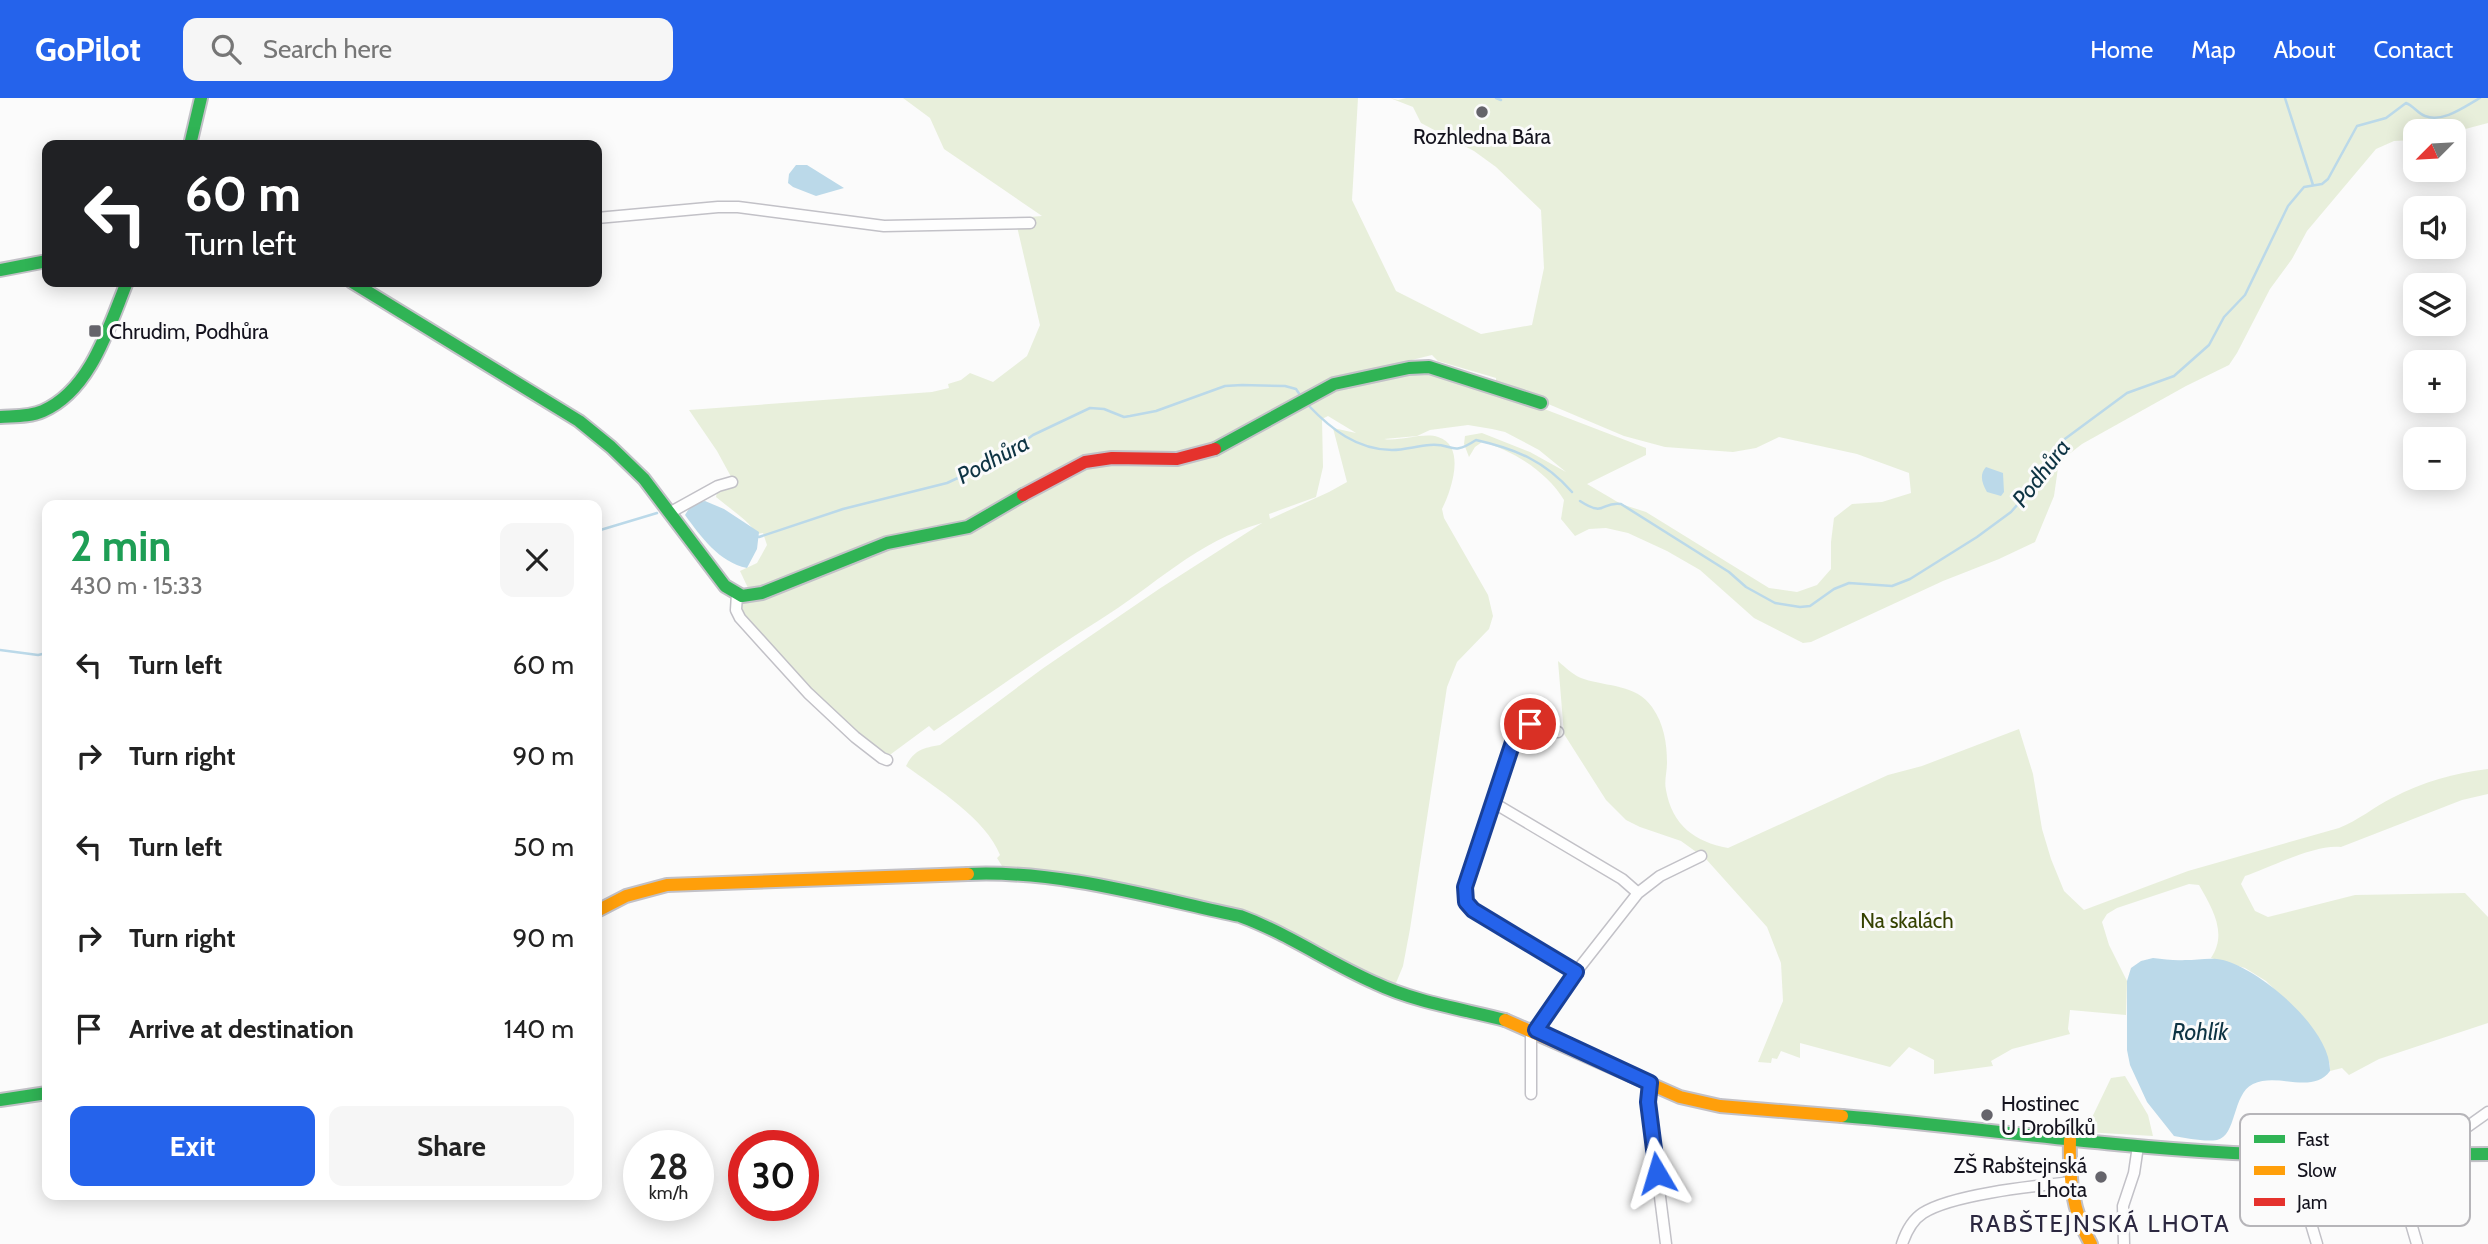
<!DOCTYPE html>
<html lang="en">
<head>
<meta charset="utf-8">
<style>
  :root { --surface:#fff; --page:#f6f6f6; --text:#222; --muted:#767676; --accent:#2563eb }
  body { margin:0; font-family:Cabin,sans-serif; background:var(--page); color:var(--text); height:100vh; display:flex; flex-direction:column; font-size:26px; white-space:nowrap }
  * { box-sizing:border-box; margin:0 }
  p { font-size:23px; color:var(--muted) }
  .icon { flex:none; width:38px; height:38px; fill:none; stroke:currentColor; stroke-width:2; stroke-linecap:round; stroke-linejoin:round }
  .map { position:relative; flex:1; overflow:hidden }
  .side { position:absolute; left:42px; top:402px; width:560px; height:700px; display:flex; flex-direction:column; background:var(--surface); border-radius:14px; box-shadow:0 4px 18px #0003 }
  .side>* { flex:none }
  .guide { position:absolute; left:42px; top:42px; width:560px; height:147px; border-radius:14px; box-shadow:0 4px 18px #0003; background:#202124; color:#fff; overflow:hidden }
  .needle { width:46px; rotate:246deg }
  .fabs { position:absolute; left:2403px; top:21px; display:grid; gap:14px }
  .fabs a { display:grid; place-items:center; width:63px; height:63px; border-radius:14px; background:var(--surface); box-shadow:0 4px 18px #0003; font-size:35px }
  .speed { position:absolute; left:623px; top:1032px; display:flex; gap:14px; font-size:35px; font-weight:700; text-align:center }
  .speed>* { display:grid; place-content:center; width:91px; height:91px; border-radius:50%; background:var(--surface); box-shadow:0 4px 18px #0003; line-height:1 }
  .speed small { font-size:18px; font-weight:400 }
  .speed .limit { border:10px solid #d22; background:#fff; color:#111 }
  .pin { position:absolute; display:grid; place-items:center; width:60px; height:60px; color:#fff; margin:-30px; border:4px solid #fff; border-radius:50%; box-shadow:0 2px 7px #0007 }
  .me { position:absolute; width:77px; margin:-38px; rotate:353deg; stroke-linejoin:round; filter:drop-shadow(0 0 5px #0008) }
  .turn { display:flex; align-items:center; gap:24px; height:147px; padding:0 28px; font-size:32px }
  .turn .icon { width:91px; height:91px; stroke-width:2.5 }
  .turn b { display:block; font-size:49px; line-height:60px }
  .round { display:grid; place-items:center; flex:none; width:74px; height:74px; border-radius:14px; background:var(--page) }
  .summary { display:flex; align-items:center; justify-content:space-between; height:119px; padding:0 28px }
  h1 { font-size:42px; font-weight:800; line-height:52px; color:#1e9e55 }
  .primary-button { display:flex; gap:14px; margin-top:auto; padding:14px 28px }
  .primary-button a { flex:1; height:80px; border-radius:14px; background:var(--accent); color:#fff; font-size:28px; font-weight:800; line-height:80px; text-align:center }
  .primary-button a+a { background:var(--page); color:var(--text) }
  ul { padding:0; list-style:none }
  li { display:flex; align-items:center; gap:21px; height:91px; padding:0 28px }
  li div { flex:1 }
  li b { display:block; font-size:26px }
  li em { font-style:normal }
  header { display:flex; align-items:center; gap:42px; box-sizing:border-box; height:98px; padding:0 35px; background:var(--accent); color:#fff }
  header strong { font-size:33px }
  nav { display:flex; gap:38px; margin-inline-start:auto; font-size:24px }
  .search { width:490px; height:63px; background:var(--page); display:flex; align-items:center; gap:18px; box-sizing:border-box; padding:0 24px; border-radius:14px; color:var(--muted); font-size:26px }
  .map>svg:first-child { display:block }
  .green { fill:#e8efdb; fill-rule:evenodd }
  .water { fill:#bbd9e9 }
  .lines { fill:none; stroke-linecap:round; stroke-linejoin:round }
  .stream { stroke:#bbd9e9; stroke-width:2.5 }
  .street-casing { stroke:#c2c1c7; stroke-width:13 }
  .fast-casing { stroke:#c2c1c7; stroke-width:16 }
  .slow-casing { stroke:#c2c1c7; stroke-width:16 }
  .jam-casing { stroke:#c2c1c7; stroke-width:16 }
  .street { stroke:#fefefe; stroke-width:10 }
  .fast { stroke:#30b455; stroke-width:12 }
  .slow { stroke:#ff9f0a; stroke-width:12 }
  .jam { stroke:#e5322d; stroke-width:12 }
  .route-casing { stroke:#184099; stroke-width:18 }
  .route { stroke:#2563eb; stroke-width:12 }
  .poi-dot { fill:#65646b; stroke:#fbfbfb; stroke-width:2.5 }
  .labels { text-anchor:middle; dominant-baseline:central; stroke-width:6; stroke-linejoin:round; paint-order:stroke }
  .poi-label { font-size:21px; fill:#14131e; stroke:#fbfbfb; text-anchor:start }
  .park-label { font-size:21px; fill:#354201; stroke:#fbfbfb }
  .water-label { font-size:23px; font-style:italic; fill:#0d3343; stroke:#fbfbfb }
  .quarter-label { font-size:24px; letter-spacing:2px; fill:#2c2840; stroke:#fbfbfb }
  .key { fill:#fbfbfb; stroke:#b6b5b9; stroke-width:2 }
  .key-label { font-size:19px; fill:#14131e }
</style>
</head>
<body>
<header>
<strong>GoPilot</strong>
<div class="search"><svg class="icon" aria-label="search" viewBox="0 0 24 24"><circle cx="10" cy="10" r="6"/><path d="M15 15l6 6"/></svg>Search here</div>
<nav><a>Home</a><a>Map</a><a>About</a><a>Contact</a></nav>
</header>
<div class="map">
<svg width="2488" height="1146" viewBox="0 0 2488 1146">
  <rect width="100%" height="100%" fill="#fbfbfb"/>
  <!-- green -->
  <path class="green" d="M903 0H1358L1352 102 1396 193 1481 236 1532 227 1544 170 1541 112 1496 69 1474 53 1421 25 1413 9 1390 0 1398 2 1406 0H2488V25L2454 34 2415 33V42L2394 43 2376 51 2307 133 2292 161 2270 191 2237 255 2229 267 2186 288 2082 346 2064 360 2058 370 2054 398 2035 444 1999 461 1943 483 1811 544 1803 545 1754 520 1700 472 1667 453 1628 435 1606 430 1589 431 1575 438 1561 421 1564 402C1548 375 1513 352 1482 344L1475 349 1469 359 1464 346 1465 338 1482 335 1530 354 1566 374 1539 352 1505 334 1492 331 1468 327 1430 332 1417 338 1384 341C1399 344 1424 334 1438 339 1467 348 1451 393 1442 411L1444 420 1488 497 1493 518 1489 531 1457 564 1447 589 1410 831 1403 868 1396 885 1388 888 1274 831 1012 773 1002 768 997 760 1000 757C986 721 936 690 906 668 914 652 923 650 940 647L1042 571 1159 491 1262 425C1196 443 1155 488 1098 523 1043 557 989 597 934 633L929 628 887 659C832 620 786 569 742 518L743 491 748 490 740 473 757 465 767 447 763 435 757 436C747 421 730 411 716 399L717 394 735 386 717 353 689 312 932 294 949 290 948 286 961 282 970 275 993 284 1027 258 1040 227 1015 120 1042 118 944 51 930 20ZM1432 257 1438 263 1496 280V284L1624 338 1665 349 1733 354 1756 350 1779 339 1857 356 1909 375 1911 395 1882 404 1852 406 1834 420 1831 444V471L1817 487 1797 494 1769 490 1646 414 1621 406 1587 386 1646 357V350L1505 296 1418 273 1332 289 1268 329 1263 320 1339 280ZM1328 318 1356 335 1333 330 1347 384 1329 394 1270 421 1269 416 1316 399 1323 369 1322 321Z
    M1558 563C1566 570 1574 578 1584 581 1608 589 1636 586 1652 609 1664 626 1667 645 1667 665 1667 674 1664 683 1666 692 1672 727 1695 744 1728 750L1888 677 1922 668 2019 631 2033 676 2042 731 2051 761 2064 793 2084 812 2188 773 2339 730C2359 722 2374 709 2392 700 2423 684 2454 675 2488 671V696L2462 702 2341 749C2315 746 2271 769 2245 778L2241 786 2255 813 2268 819 2355 797 2465 795 2488 819V925L2379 961 2349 977 2342 970 2330 973V966L2308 925 2266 883 2245 870 2211 860C2228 835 2212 810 2199 787L2189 786 2117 810 2107 816 2102 824 2109 847 2127 883 2126 917 2070 912 2068 931 2070 936 2012 951 1991 963 1993 968 1934 976V962L1909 949 1890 969 1800 945V960L1781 953 1777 961 1772 960 1771 965 1758 964 1783 903 1781 865 1767 829 1706 761 1681 743 1640 729 1626 722 1606 702 1564 636Z
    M2125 978 2148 1017 2153 1038 2085 1034 2111 980Z"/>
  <!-- water -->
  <path class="water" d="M796 67H807L844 90 816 98 793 89 788 85 789 76Z
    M1986 369 2003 375 2004 394 2001 398 1987 394C1982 385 1979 377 1986 369Z
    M705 403 724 411 759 434 757 451 747 470C719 464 701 439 685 417 690 408 695 405 705 403Z
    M2153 860C2164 861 2175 863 2185 862 2198 862 2211 859 2223 862 2261 872 2331 931 2330 973 2312 997 2278 974 2253 986 2232 996 2237 1038 2217 1042 2204 1044 2187 1040 2174 1038L2147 1004 2130 967 2127 952V883L2131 870 2141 863Z"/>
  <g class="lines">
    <!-- stream -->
    <path class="stream" d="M1496 0 1501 2
      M2285 0 2313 87
      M1308 307C1331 331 1357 352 1392 352 1404 352 1417 348 1430 347 1454 345 1450 359 1476 342 1516 351 1545 363 1572 394
      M1580 403C1606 420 1601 403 1621 406L1729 474 1746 489 1775 505 1800 509 1810 508 1834 491 1849 485 1892 488 1910 481 1977 439 2011 414 2025 398 2058 346 2127 295 2174 278 2209 247 2224 219 2245 197 2288 108 2304 89 2322 86 2328 81 2357 28 2386 20 2406 5C2414 8 2417 15 2425 18 2443 25 2464 9 2480 0
      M597 433 657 415
      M755 438 759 439 843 411 947 385 1003 359 1033 337 1090 310 1104 311 1124 319 1130 318 1156 313 1225 288 1242 287 1285 288 1296 291 1300 297
      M0 552 38 557 47 555"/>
    <defs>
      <path id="street" d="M597 120 718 109H738L884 128 1030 125
        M671 414 718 388 732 384
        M737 496 736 512 740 520 808 595 855 639 882 660 887 662
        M1558 634C1546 630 1530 622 1519 629L1465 789 1464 800 1473 812 1576 874
        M1494 705 1622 781 1638 795
        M1536 932 1576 874 1638 795 1660 778 1701 758
        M1650 985 1648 1004 1666 1146
        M1531 996V930
        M2293 1057 2295 1072 2317 1146
        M2391 1057 2417 1146
        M2442 1057 2460 1034 2488 1014
        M1902 1146C1906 1134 1912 1122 1923 1115 1953 1096 2035 1088 2072 1084
        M2124 1146 2123 1108 2134 1075 2138 1048"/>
      <path id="fast" d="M190 47 201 0
        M0 172 47 163
        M352 184 579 323 611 349 644 381 725 488 742 498 762 495 887 445 968 429 1023 397
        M0 319C14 318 30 319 43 313 91 292 109 228 127 184
        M1215 351 1334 286 1409 270 1429 269 1541 305
        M968 776C1060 772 1150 799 1240 818 1287 835 1329 865 1375 885 1415 904 1462 911 1505 922
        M0 1002 47 995
        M1842 1018C1972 1029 2102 1048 2233 1055 2318 1059 2403 1056 2488 1056"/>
      <path id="slow" d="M597 813 626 798 667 787 968 776
        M1505 922 1680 999 1720 1008 1842 1018
        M2070 1042C2069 1079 2072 1114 2091 1146"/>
      <path id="jam" d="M1023 397 1085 364 1112 360 1177 361 1215 351"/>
    </defs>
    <!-- street casing -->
    <use href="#street" class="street-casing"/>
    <!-- fast casing -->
    <use href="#fast" class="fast-casing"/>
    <!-- slow casing -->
    <use href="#slow" class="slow-casing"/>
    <!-- jam casing -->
    <use href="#jam" class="jam-casing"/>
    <!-- street -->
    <use href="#street" class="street"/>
    <!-- fast -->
    <use href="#fast" class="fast"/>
    <!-- slow -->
    <use href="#slow" class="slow"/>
    <!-- jam -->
    <use href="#jam" class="jam"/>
  </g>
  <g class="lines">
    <defs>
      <path id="route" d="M1530 626H1522L1517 632 1465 789 1466 804 1473 812 1576 874 1536 932 1650 985 1648 1004 1657 1075"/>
    </defs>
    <!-- route casing -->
    <use href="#route" class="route-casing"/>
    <!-- route -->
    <use href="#route" class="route"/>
  </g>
  <!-- markers -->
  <g class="poi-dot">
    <circle cx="1482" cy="14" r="7"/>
    <rect x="88" y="226" width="14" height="14" rx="3.5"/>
    <circle cx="1987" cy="1017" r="7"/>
    <circle cx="2101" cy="1079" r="7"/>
  </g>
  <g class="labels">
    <!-- poi labels -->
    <g class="poi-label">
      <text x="1482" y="38" text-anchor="middle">Rozhledna Bára</text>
      <text x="109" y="233">Chrudim, Podhůra</text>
      <text x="2001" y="1005">Hostinec<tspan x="2001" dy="24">U Drobílků</tspan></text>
      <text x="2087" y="1067" text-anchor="end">ZŠ Rabštejnská<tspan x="2087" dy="24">Lhota</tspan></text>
    </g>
    <!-- park labels -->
    <g class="park-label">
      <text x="1907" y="822">Na skalách</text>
    </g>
    <!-- water labels -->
    <g class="water-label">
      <text transform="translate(993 361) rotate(-28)">Podhůra</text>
      <text transform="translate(2041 375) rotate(-52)">Podhůra</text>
      <text x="2200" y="934">Rohlík</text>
    </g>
    <!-- quarter labels -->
    <g class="quarter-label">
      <text x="2100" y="1125">RABŠTEJNSKÁ LHOTA</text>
    </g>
  </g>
  <!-- legend -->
  <rect x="2240" y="1016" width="230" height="112" rx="10" class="key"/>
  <rect x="2254" y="1037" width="31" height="8" fill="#30b455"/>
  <rect x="2254" y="1068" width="31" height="9" fill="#ff9f0a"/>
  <rect x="2254" y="1100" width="31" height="8" fill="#e5322d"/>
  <g class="key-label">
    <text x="2297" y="1048">Fast</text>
    <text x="2297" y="1079">Slow</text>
    <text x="2297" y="1111">Jam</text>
  </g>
</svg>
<div class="fabs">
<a><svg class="needle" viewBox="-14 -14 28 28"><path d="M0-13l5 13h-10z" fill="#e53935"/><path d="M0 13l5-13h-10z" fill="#767676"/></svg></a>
<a><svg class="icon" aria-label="sound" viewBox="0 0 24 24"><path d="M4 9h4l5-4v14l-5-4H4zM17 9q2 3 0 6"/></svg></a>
<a><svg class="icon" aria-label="layers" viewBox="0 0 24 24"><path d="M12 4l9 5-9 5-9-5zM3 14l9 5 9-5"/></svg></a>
<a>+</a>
<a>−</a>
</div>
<div class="speed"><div>28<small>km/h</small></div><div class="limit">30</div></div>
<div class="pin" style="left:1530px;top:626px;background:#d93025"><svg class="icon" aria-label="arrive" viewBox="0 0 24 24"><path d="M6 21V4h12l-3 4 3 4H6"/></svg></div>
<svg class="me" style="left:1657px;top:1075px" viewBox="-20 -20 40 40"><path d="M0-17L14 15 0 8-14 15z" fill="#2563eb" stroke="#fff" stroke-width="4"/></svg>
<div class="guide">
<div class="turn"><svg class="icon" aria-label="left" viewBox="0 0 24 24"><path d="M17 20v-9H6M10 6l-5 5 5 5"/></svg><div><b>60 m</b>Turn left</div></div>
</div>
<section class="side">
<div class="summary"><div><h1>2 min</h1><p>430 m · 15:33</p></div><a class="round"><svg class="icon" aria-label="close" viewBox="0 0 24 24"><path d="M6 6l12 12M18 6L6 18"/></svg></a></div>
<ul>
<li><svg class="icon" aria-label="left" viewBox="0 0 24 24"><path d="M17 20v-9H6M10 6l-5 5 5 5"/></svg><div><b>Turn left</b></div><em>60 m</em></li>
<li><svg class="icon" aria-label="right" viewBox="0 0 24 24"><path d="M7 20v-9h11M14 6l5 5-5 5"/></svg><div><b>Turn right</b></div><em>90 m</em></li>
<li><svg class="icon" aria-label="left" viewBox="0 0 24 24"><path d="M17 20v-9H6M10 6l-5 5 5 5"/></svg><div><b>Turn left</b></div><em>50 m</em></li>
<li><svg class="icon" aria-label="right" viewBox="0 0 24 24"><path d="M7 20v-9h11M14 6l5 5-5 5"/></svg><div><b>Turn right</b></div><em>90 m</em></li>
<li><svg class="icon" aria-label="arrive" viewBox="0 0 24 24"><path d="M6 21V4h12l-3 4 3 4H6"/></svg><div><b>Arrive at destination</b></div><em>140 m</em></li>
</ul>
<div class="primary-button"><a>Exit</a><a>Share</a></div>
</section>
</div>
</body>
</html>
